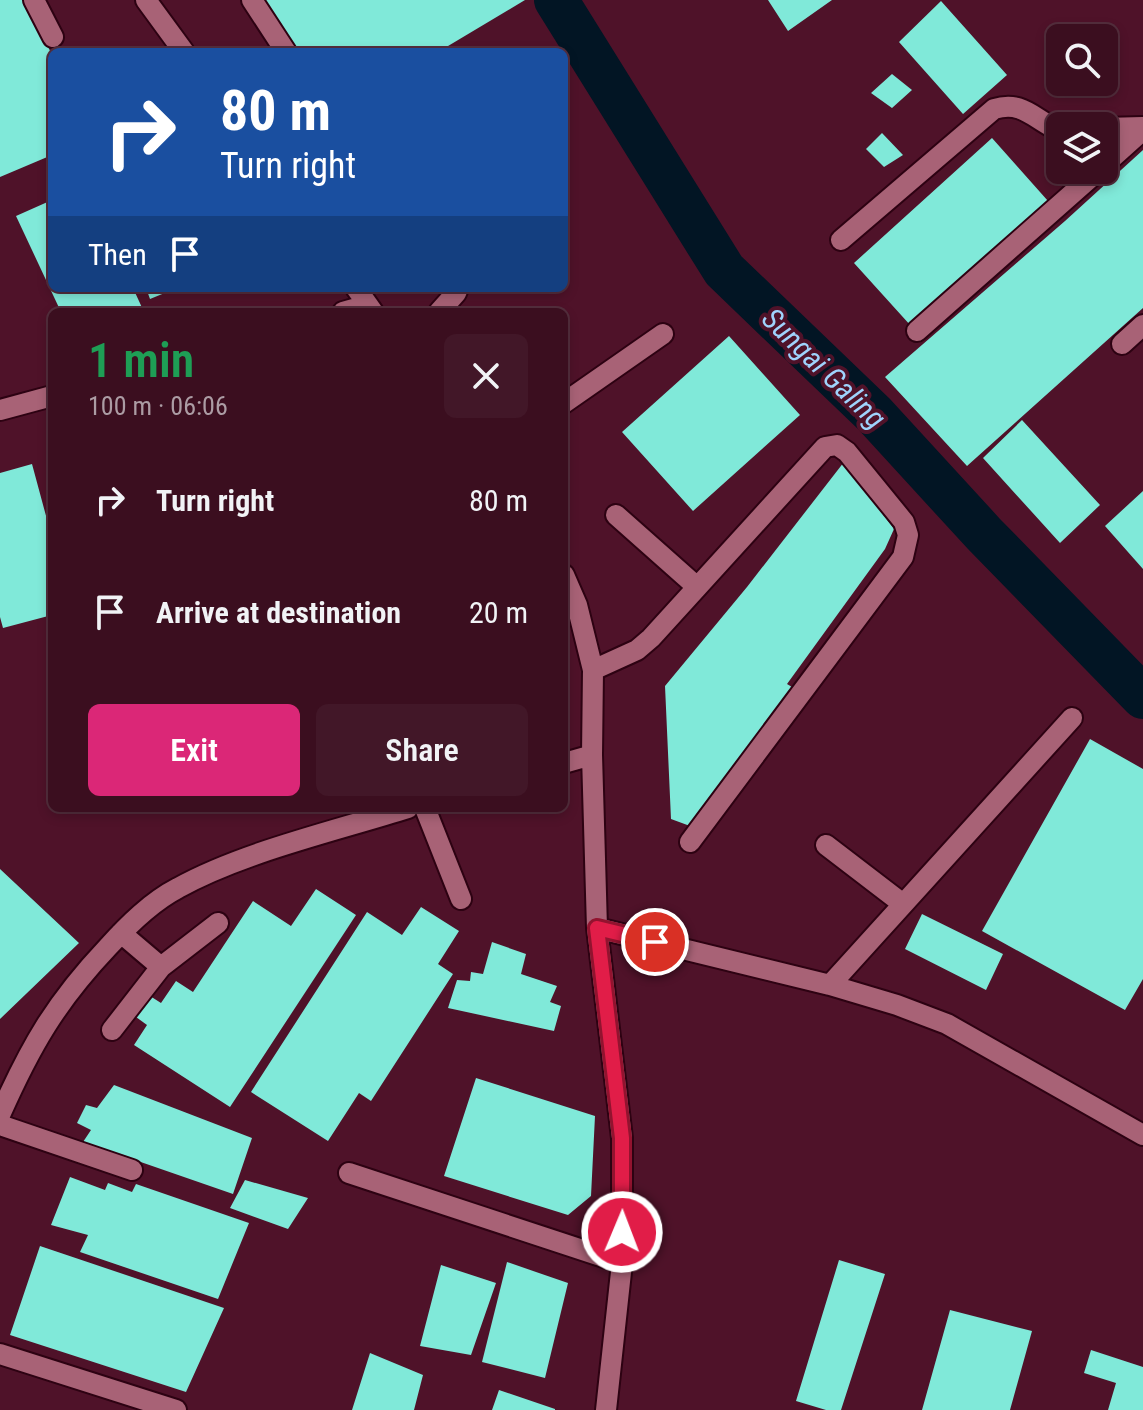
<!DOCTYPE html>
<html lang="en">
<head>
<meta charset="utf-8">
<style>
  :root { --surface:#3b0e1f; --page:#421728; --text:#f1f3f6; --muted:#ac9ca4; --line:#542e3d; --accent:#db2777 }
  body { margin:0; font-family:"Roboto Condensed",sans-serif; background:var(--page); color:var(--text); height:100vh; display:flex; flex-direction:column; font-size:30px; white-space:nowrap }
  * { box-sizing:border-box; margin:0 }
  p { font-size:26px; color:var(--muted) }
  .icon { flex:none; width:44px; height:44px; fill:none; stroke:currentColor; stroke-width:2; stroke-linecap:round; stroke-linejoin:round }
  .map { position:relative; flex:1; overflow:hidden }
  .side { position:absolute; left:48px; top:308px; width:520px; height:504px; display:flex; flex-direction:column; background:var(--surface); border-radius:12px; box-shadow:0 4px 12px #0003,0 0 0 2px var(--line) }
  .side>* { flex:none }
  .guide { position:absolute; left:48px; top:48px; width:520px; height:244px; border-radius:12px; box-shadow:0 4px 12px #0003,0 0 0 2px var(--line); background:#1a4fa0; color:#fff; overflow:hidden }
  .tools { position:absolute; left:1046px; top:24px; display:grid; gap:16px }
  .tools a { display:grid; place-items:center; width:72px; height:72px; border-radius:12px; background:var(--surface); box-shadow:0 4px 12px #0003,0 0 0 2px var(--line); font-size:40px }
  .pin { position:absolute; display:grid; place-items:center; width:68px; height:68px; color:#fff; margin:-34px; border:4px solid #fff; border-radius:50%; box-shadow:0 2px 8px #0007 }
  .me { position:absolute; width:88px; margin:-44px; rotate:1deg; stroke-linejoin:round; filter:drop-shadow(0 0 6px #0008) }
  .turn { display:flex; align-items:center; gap:28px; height:168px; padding:0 40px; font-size:36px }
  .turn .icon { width:104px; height:104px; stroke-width:2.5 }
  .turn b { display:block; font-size:56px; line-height:68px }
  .then { display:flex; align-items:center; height:76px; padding:0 40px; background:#0003; gap:16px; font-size:30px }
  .round { display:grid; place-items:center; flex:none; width:84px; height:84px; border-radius:12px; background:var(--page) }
  .overview { display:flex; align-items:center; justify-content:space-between; height:136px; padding:0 40px }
  h1 { font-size:48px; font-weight:600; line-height:60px; color:#1e9e55 }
  .action { display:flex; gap:16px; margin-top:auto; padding:16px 40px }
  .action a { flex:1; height:92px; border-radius:12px; background:var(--accent); color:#fff; font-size:32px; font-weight:600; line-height:92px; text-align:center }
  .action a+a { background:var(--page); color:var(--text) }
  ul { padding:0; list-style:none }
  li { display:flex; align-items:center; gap:24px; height:112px; padding:0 40px }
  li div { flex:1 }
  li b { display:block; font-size:30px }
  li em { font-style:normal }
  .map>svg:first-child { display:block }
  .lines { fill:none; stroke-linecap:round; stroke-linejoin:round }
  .river { stroke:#021524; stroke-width:44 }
  .building { fill:#80e9d9 }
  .minor-casing { stroke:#2d0212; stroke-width:24 }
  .minor { stroke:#a86276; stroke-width:20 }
  .route-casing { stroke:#92132f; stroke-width:20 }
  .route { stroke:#e11d48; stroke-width:14 }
  .labels { text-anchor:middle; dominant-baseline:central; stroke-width:8; stroke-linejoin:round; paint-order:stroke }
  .water-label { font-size:30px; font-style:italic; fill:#9fd3fc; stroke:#4f1229 }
</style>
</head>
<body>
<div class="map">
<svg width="1143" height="1410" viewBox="0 0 1143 1410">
  <rect width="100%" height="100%" fill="#4f1229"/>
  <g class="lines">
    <!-- river -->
    <path class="river" d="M556 0 724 270 874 414 984 534 1143 697"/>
  </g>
  <!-- building -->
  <path class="building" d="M0 0H26L52 55V155L0 177Z
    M260 0H525L438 52H295Z
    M768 0H832L788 31Z
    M941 1 1007 75 963 114 899 42Z
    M1060 65V82H1082L1069 94 1051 74Z
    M892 74 912 90 892 108 871 93Z
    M882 133 903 155 884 167 866 149Z
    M992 138 1048 201 911 326 854 263Z
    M1143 150V308L967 466 885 377 1065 221Z
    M52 200V288H133L144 312H61L16 216Z
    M146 288H177L150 299Z
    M729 336 800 415 693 511 622 432Z
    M1022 420 1100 505 1060 543 983 458Z
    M844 462 894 529 885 549 787 684 792 687 690 826 671 819 665 686 747 587Z
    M32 464 52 538V615L3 628 0 617V473Z
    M1143 491V569L1105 526Z
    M1090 739 1143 769V979L1125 1010 982 931Z
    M0 869 79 943 0 1019Z
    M316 889 356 915 230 1107 134 1045 147 1025 136 1017 150 996 161 1003 176 981 193 992 253 901 291 926Z
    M421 907 459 931 438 964 453 974 371 1101 359 1093 328 1141 251 1092 367 912 402 935Z
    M922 914 1003 954 986 990 905 949Z
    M492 942 526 954 521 974 557 986 550 1002 561 1006 554 1031 448 1008 457 980 470 981 471 972 483 974Z
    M476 1078 595 1116 591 1196 568 1215 444 1176Z
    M114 1085 252 1138 233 1194 83 1142 91 1130 77 1123 86 1105 97 1108Z
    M70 1177 105 1190 108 1183 132 1192 136 1184 249 1223 218 1299 80 1252 88 1235 51 1225Z
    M245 1180 308 1198 288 1229 230 1208Z
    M40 1246 224 1308 186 1392 10 1335Z
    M839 1260 885 1274 841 1410H826L796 1401Z
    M507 1262 568 1283 545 1378 482 1362Z
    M441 1265 496 1283 471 1355 420 1346Z
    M950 1310 1032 1331 1010 1410H922Z
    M1091 1350 1143 1367V1410H1108L1116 1383 1084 1373Z
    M370 1353 423 1375 414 1410H352Z
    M499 1390 555 1409V1410H492Z"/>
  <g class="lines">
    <defs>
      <path id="minor" d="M34 0 53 37
        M146 0 184 52
        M252 0 286 52
        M1104 128 1143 127
        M1104 165 1143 130
        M841 240 994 109C1021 101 1031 116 1054 128H1060
        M356 288 373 312
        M343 312 368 305
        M439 312 456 293 458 288
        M917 331 1099 170
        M1122 344 1143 325
        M564 403 663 334
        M0 410 52 396
        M616 515 696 586
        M564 575 577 605 593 670 592 755 597 928 622 1138V1263L606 1410
        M593 670 637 650 651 638 825 447 837 445 847 452 904 522 908 535 903 557 690 842
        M564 763 592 755
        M425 808 461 899
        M826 845 903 904
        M597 928 830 985 897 1005 947 1024 1143 1135
        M121 933 161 967 218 923
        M830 985 1072 718
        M112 1030 161 967
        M0 1115C31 1045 56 1002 108 947 128 925 151 902 178 888 243 852 335 831 408 808
        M0 1125 132 1170
        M349 1173 622 1263
        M0 1354 176 1410"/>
    </defs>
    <!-- minor casing -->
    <use href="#minor" class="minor-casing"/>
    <!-- minor -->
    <use href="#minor" class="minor"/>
  </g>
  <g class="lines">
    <defs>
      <path id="route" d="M622 1232V1138L597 928 655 942"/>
    </defs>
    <!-- route casing -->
    <use href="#route" class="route-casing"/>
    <!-- route -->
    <use href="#route" class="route"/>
  </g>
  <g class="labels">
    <!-- water labels -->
    <g class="water-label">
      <text transform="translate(824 368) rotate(44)">Sungai Galing</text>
    </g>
  </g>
</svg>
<div class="tools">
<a><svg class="icon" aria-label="search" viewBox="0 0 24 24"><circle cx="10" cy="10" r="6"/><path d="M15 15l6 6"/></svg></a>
<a><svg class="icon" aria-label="layers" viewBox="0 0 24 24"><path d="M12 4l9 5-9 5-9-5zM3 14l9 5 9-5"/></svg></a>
</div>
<div class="pin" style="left:655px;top:942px;background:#d93025"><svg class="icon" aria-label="arrive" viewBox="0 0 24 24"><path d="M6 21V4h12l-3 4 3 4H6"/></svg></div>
<svg class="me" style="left:622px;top:1232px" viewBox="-20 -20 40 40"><circle r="17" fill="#e11d48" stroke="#fff" stroke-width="3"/><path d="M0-11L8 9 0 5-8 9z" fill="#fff"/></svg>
<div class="guide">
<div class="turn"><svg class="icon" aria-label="right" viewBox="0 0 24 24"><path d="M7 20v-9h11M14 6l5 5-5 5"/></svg><div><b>80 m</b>Turn right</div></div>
<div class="then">Then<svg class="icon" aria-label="arrive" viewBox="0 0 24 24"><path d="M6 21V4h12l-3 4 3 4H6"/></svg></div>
</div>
<section class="side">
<div class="overview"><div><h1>1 min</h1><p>100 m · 06:06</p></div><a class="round"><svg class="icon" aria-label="close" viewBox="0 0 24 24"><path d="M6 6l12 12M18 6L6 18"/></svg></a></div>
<ul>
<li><svg class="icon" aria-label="right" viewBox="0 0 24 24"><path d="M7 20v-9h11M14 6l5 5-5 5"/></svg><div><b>Turn right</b></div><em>80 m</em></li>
<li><svg class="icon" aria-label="arrive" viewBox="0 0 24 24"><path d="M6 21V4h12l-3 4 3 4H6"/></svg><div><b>Arrive at destination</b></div><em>20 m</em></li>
</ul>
<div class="action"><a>Exit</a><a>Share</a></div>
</section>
</div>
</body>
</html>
